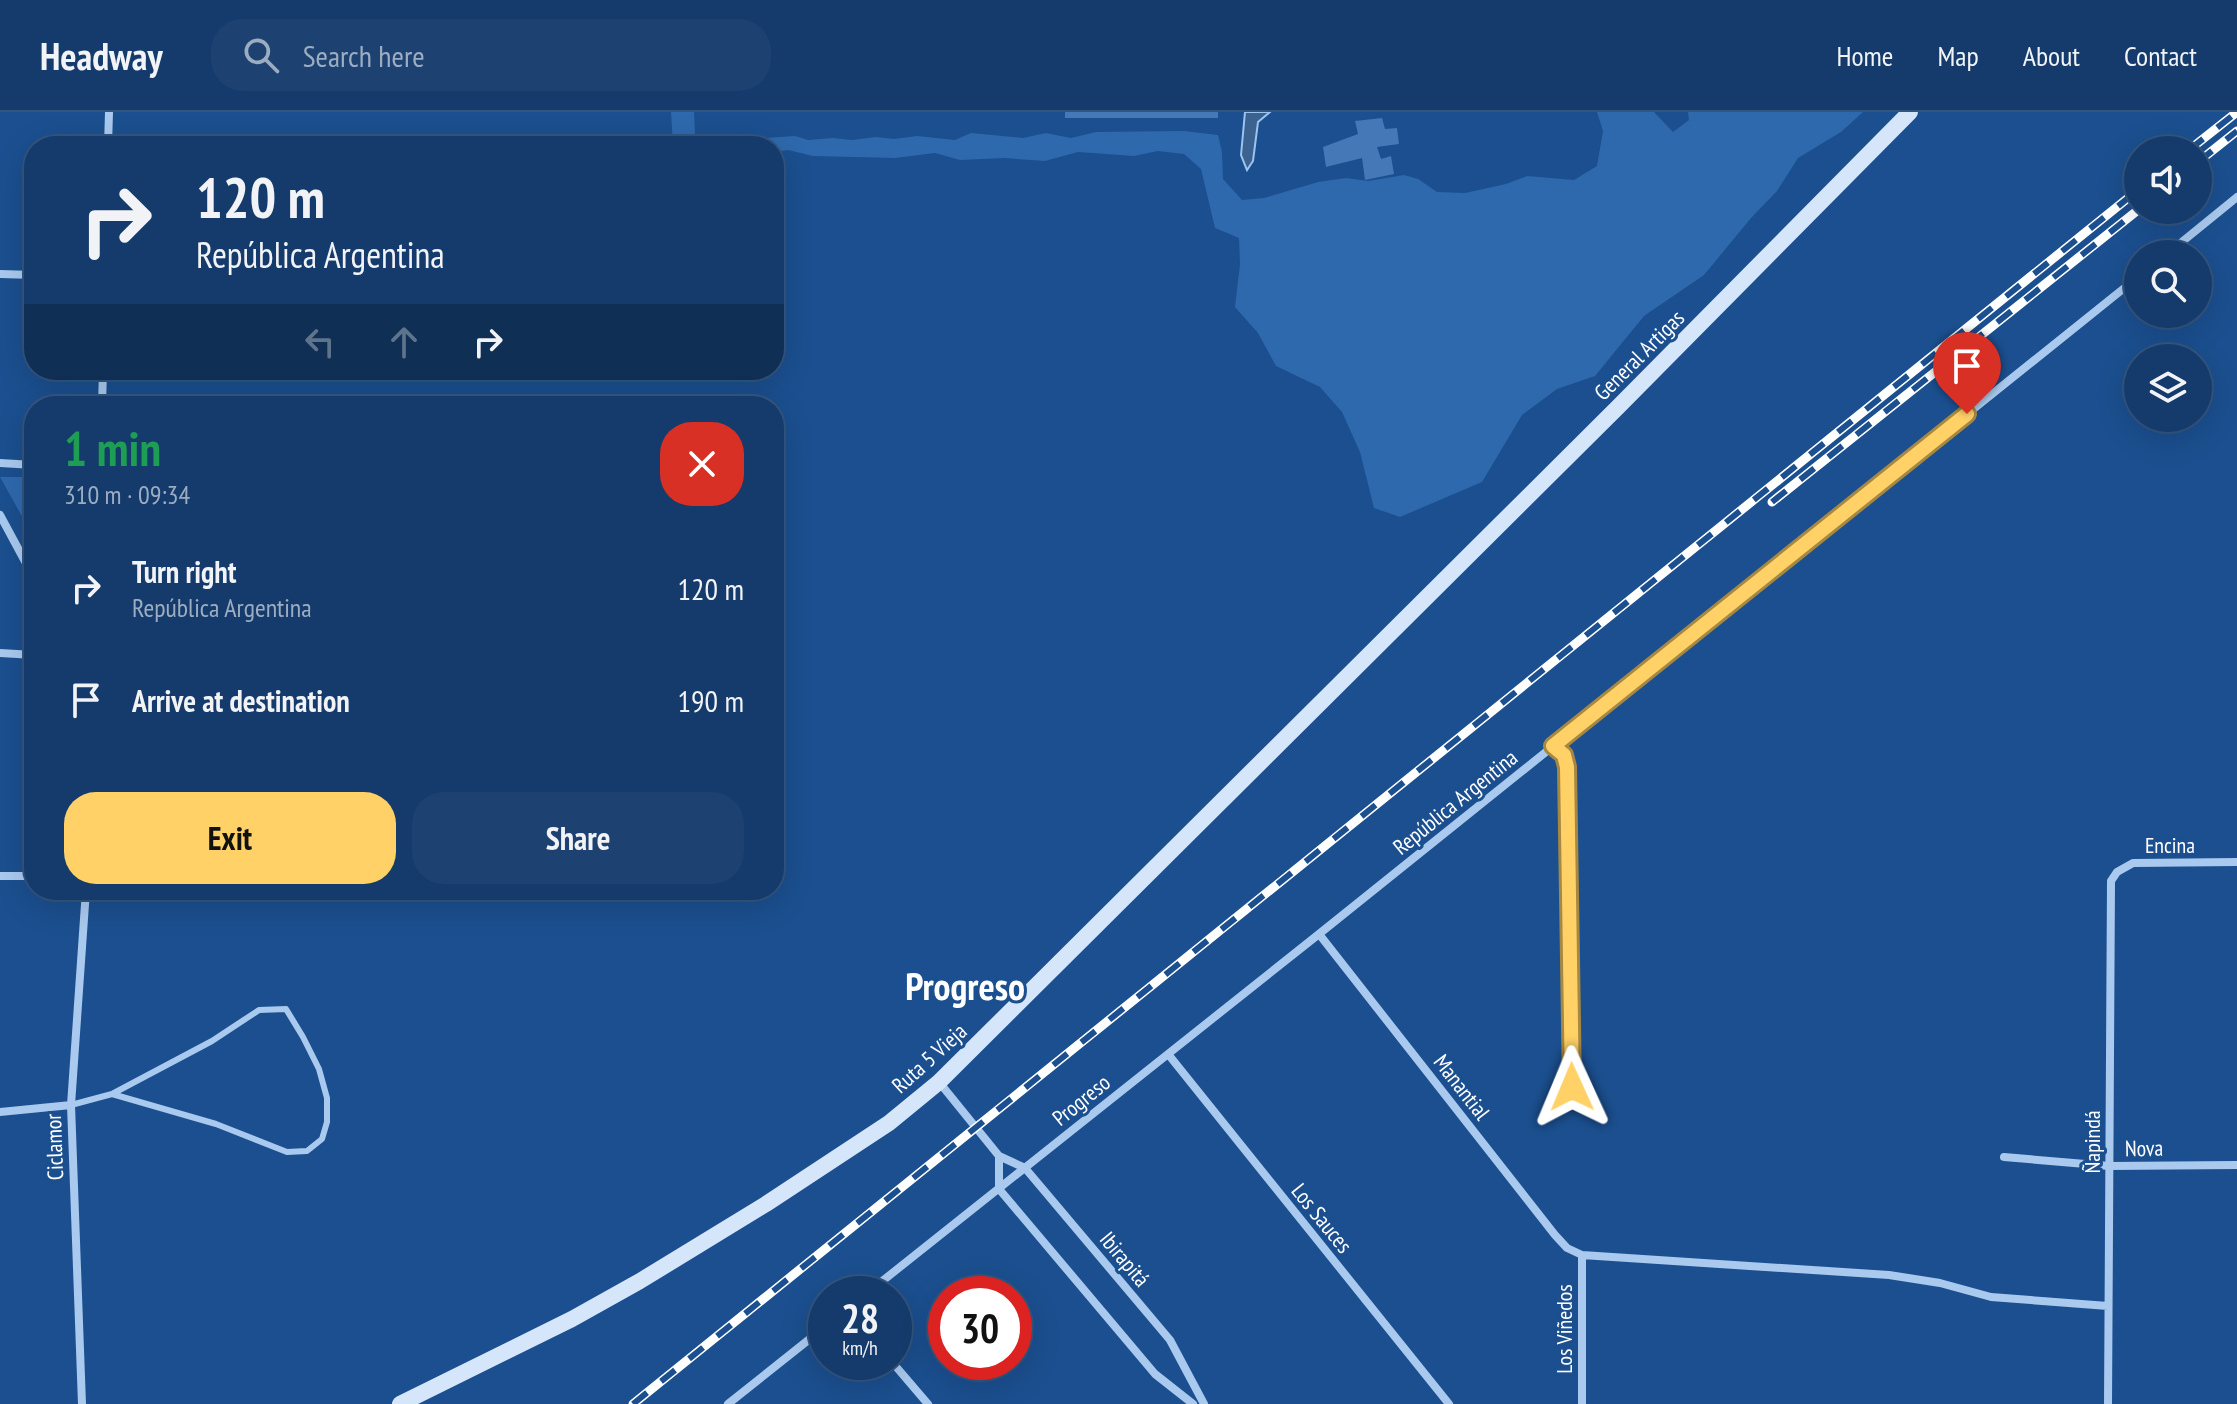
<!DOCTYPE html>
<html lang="en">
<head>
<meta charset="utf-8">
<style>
  :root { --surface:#143b6b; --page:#1d4271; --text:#f1f3f6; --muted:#9dadc1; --line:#33557e; --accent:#ffd166 }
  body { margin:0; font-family:"PT Sans Narrow",sans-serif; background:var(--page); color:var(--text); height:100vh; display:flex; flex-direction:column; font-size:30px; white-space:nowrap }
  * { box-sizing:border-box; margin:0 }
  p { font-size:26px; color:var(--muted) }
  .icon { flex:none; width:44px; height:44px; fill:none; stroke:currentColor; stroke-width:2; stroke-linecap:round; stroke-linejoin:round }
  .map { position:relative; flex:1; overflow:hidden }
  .side { position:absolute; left:24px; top:284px; width:760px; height:504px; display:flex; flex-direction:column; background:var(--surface); border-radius:32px; box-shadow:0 8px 32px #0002,0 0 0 2px var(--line) }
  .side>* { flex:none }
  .guide { position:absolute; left:24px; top:24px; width:760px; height:244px; border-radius:32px; box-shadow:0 8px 32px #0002,0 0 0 2px var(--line); background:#143b6b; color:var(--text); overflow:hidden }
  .buttons { position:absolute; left:2124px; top:24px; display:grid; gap:16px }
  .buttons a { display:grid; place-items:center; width:88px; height:88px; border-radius:50%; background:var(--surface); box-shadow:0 8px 32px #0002,0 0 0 2px var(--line); font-size:40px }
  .speed { position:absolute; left:808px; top:1164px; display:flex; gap:16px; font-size:40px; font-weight:700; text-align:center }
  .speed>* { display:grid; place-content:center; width:104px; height:104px; border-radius:50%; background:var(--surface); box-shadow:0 8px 32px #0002,0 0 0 2px var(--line); line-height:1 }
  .speed small { font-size:20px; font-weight:400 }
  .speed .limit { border:12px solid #d22; background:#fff; color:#111 }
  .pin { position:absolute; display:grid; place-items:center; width:68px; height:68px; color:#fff; margin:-82px -34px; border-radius:50% 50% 50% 0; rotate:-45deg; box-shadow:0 0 8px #0007 }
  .pin .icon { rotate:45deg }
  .me { position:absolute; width:88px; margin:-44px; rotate:359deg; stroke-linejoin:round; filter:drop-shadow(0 0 6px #0008) }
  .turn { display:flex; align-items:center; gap:28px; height:168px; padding:0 40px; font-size:36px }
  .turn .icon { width:104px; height:104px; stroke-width:2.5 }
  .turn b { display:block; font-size:56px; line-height:68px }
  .lanes { display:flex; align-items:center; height:76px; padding:0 40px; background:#0003; justify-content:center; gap:40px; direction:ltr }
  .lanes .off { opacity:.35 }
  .round { display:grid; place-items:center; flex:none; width:84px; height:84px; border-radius:32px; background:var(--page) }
  .overview { display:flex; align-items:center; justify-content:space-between; height:136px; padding:0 40px }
  h1 { font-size:48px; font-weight:800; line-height:60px; color:#1e9e55 }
  .cta { display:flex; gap:16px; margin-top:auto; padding:16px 40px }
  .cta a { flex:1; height:92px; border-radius:32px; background:var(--accent); color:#111; font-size:32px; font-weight:800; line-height:92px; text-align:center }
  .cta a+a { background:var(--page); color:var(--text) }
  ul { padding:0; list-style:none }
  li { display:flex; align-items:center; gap:24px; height:112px; padding:0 40px }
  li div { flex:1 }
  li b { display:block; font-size:30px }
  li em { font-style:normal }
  header { display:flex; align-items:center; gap:48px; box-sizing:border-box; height:112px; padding:0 40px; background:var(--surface); border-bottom:2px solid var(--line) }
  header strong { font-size:38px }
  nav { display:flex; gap:44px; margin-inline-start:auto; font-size:28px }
  .search { width:560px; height:72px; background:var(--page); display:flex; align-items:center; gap:20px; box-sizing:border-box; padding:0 28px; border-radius:32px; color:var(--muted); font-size:30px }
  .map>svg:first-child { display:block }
  .green { fill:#2e69ad }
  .water { fill:#3c6290; stroke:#9cc4f0; stroke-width:2 }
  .building { fill:#4478b7 }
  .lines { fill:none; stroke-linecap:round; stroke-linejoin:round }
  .lane { stroke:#a9c9ee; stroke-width:6 }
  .street { stroke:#a9c9ee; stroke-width:8 }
  .secondary { stroke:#d6e6fa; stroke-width:16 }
  .rail-casing { stroke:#fff; stroke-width:9 }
  .rail { stroke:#1b4f8f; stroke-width:6; stroke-dasharray:18; stroke-linecap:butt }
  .route-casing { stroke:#a68842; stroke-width:20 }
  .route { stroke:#ffd166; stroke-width:14 }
  .labels { text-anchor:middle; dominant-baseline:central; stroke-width:6; stroke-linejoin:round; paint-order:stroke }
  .street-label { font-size:22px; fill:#fff; stroke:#1b4f8f }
  .town-label { font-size:38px; font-weight:bold; fill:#fff; stroke:#1b4f8f }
</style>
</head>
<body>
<header>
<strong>Headway</strong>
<div class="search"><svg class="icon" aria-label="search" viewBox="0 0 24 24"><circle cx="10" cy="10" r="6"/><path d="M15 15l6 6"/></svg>Search here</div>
<nav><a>Home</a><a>Map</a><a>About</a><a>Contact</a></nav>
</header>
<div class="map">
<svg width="2237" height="1292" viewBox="0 0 2237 1292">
  <rect width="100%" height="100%" fill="#1b4f8f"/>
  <!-- green -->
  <path class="green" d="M671 0H694L695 22 691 34H673Z
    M1597 0H1654L1673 20 1689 8 1688 0H1863L1841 20 1798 46 1777 79 1751 106 1704 163 1644 204 1595 264 1557 277 1522 303 1482 370 1400 405 1374 396 1360 340 1342 300 1320 275 1276 254 1258 221 1235 195 1240 152 1239 126 1215 116 1201 57 1184 42 1158 39 1134 44 1078 40 1045 49 1004 46 960 48 935 41 895 46 813 44 788 38 774 40V34H737L765 26 795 24 808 28 833 26 852 28 876 25 894 27 917 24 955 28 971 21 1023 26 1046 21 1071 26 1096 20 1184 19 1218 23 1222 40 1223 67 1242 88 1264 86 1318 70 1346 66 1368 69 1404 63 1418 67 1437 80 1465 81 1506 72 1527 64 1574 68 1597 54 1603 19Z
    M0 365H34V426Z"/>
  <!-- water -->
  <path class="water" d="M1245 0H1270L1258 10 1253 49 1247 58 1241 43Z"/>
  <!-- building -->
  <path class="building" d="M1065 0H1218V6H1065Z
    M1382 6 1385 17 1397 16 1399 32 1377 35 1381 47 1391 44 1394 62 1365 68 1362 46 1326 55 1323 35 1358 22 1355 9Z"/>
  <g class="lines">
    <!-- lane -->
    <path class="lane" d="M71 993 112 982 212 929 259 898 286 897 303 925 319 957 327 986V1010L322 1027 307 1039 287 1040 216 1012 112 982"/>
    <!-- street -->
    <path class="street" d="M108 34 109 0
      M2167 142 2237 85
      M0 162 34 163
      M102 294 103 258
      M0 351 34 353
      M0 403 34 466
      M0 541 34 543
      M1553 634 1564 643 1567 655 1572 975
      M0 764H34
      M1319 822 1555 1123 1567 1136 1582 1143 1889 1163 1940 1171 1991 1185 2108 1194
      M1168 942 1449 1292
      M939 970 999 1044 1025 1056 1170 1228 1204 1292
      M0 1000 71 993
      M999 1044V1077L1155 1262 1193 1292
      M2004 1045 2109 1054 2237 1053
      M866 1182 1319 822 2138 165
      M892 1250 928 1292
      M82 1292 71 993 86 778
      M728 1292 826 1214
      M1582 1292V1143
      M2108 1292 2111 769 2117 760 2133 751 2237 750"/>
    <!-- secondary -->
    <path class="secondary" d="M400 1292 572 1207 640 1169 766 1092 889 1011 939 970 1619 294 1910 0"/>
    <defs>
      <path id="rail" d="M2189 38 2237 0
        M2198 50 2237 19
        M1772 390 2138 98
        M633 1292 2138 78"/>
    </defs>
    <!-- rail casing -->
    <use href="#rail" class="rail-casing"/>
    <!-- rail -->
    <use href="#rail" class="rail"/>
  </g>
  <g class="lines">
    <defs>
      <path id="route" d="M1572 975 1567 655 1564 643 1553 634 1967 302"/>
    </defs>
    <!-- route casing -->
    <use href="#route" class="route-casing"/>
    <!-- route -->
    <use href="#route" class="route"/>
  </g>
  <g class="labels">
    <!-- street labels -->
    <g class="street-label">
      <text transform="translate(1639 243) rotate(-45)">General Artigas</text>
      <text transform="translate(1455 690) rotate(-39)">República Argentina</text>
      <text x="2170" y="733">Encina</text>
      <text transform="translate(929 946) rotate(-42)">Ruta 5 Vieja</text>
      <text transform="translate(1462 975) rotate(52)">Manantial</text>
      <text transform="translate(1081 988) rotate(-39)">Progreso</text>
      <text transform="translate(2092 1030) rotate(-90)">Ñapindá</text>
      <text transform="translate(54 1035) rotate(-92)">Ciclamor</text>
      <text transform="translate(2144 1036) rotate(-1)">Nova</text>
      <text transform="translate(1322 1106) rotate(51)">Los Sauces</text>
      <text transform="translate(1125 1147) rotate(50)">Ibirapitá</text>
      <text transform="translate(1564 1217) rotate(-90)">Los Viñedos</text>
    </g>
    <!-- town labels -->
    <g class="town-label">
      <text x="965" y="873">Progreso</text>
    </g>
  </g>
</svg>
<div class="buttons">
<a><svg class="icon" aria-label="sound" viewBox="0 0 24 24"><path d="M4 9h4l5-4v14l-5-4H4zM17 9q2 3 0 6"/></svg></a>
<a><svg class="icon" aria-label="search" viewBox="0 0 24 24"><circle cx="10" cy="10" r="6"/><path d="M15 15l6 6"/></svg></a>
<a><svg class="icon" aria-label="layers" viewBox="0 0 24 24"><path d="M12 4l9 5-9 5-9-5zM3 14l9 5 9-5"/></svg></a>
</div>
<div class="speed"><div>28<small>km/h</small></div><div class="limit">30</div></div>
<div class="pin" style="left:1967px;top:302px;background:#d93025"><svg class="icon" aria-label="arrive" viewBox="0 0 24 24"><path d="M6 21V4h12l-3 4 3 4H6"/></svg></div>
<svg class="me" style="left:1572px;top:975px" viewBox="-20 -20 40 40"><path d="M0-17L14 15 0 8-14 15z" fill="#ffd166" stroke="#fff" stroke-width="4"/></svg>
<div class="guide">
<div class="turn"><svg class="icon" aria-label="right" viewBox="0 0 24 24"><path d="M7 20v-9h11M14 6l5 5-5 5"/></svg><div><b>120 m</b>República Argentina</div></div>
<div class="lanes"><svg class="icon off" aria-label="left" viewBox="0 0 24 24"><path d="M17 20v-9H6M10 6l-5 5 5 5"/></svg><svg class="icon off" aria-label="ahead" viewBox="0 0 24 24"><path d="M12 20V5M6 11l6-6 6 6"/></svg><svg class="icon" aria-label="right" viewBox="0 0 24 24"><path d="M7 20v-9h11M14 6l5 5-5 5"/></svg></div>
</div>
<section class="side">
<div class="overview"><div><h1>1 min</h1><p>310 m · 09:34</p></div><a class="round" style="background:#d93025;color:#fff"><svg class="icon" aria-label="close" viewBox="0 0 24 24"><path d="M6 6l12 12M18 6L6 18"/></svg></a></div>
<ul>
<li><svg class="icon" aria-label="right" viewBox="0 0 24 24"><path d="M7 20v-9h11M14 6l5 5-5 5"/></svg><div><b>Turn right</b><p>República Argentina</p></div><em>120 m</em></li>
<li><svg class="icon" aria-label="arrive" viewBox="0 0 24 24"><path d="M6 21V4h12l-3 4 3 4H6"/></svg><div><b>Arrive at destination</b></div><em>190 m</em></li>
</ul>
<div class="cta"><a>Exit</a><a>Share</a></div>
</section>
</div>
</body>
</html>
